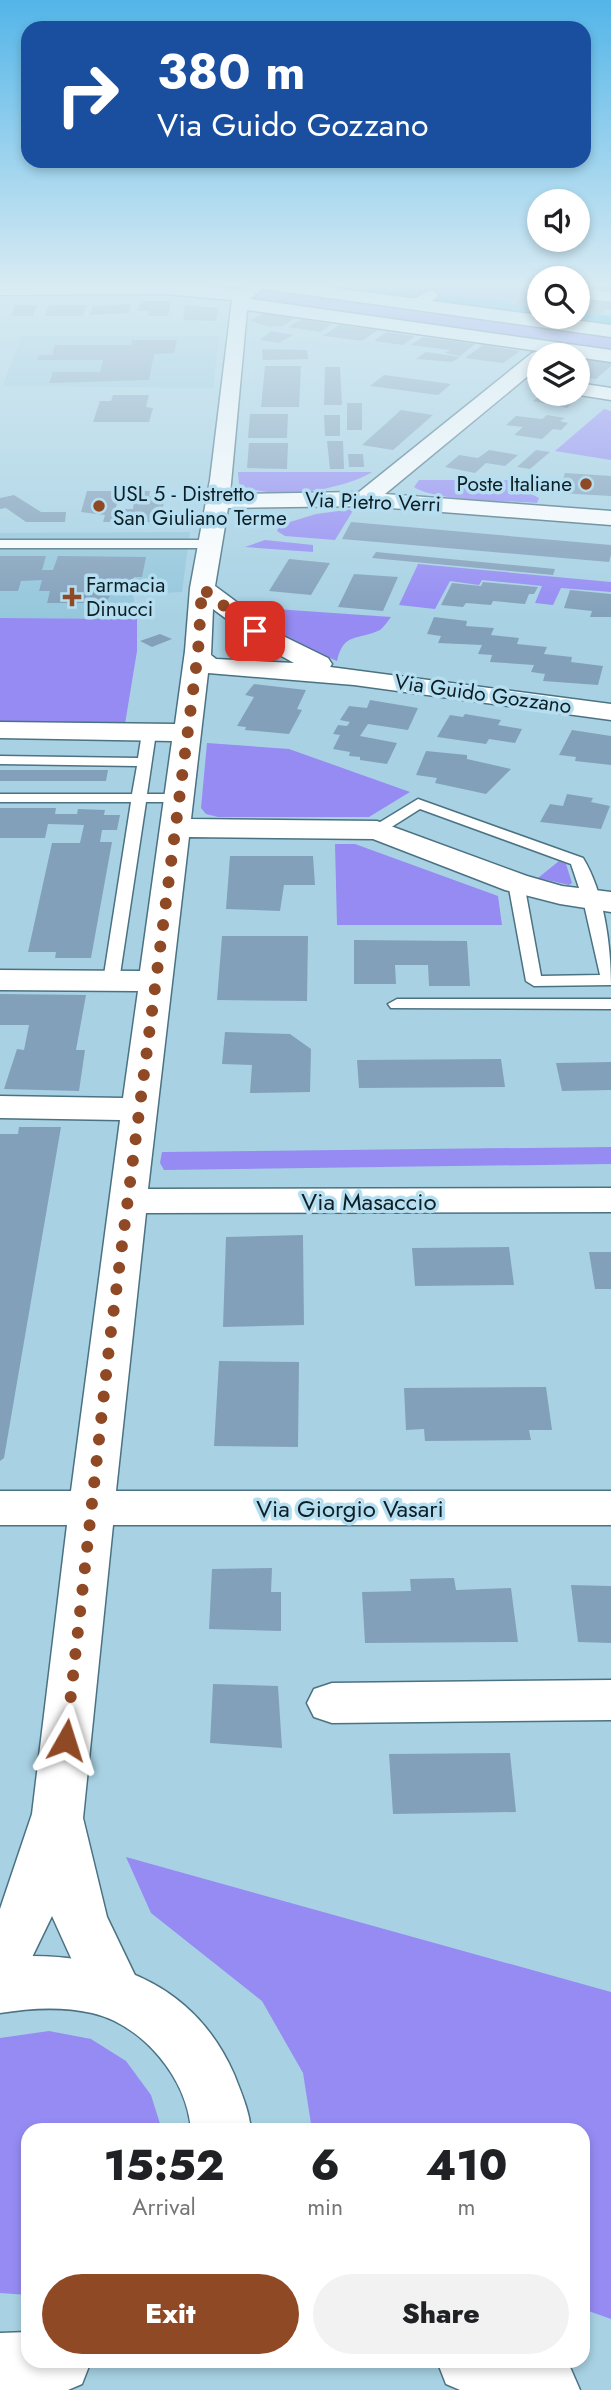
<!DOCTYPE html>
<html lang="en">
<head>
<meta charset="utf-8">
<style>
  :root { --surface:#fff; --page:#f2f2f2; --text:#202124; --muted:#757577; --accent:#904925 }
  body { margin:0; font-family:Jost,sans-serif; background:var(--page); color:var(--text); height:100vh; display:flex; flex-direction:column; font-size:26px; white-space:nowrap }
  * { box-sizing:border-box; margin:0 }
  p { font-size:23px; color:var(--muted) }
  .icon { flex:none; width:38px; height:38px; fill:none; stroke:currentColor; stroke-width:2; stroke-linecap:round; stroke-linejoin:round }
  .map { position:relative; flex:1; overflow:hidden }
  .sheet { position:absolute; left:21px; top:2123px; width:569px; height:245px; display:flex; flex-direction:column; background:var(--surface); border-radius:21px; box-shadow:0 4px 10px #0003 }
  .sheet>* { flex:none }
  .top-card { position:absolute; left:21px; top:21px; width:570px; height:147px; border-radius:21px; box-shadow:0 4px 10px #0003; background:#1a4fa0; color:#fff; overflow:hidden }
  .controls { position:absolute; left:527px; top:189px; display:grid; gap:14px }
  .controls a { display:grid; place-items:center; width:63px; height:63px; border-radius:50%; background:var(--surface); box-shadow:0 4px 10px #0003; font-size:35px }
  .pin { position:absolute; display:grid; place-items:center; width:60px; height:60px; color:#fff; margin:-30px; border-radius:14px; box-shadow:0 4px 10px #0006 }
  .me { position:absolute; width:77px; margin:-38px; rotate:6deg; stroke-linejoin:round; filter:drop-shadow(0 0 5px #0008) }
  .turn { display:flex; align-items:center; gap:24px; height:147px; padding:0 21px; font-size:32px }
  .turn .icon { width:91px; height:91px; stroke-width:2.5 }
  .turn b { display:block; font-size:49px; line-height:60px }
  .eta { display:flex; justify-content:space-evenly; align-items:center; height:119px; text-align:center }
  .eta b { font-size:42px; font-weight:800; line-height:49px }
  .button { display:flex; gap:14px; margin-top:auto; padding:14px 21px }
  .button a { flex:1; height:80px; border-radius:42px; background:var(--accent); color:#fff; font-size:28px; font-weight:800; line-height:80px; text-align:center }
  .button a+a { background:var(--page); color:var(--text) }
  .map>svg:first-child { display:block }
  .built { fill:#95c7dc }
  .green { fill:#958bf3 }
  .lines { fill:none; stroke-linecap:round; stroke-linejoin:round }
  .stream { stroke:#14b6e7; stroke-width:5 }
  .canal { fill:#14b6e7; fill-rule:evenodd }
  .building { fill:#83a0ba; fill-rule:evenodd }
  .lane-casing { stroke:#4b7282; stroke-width:3 }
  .street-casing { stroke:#4b7282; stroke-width:3 }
  .secondary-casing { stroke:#4b7282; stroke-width:3 }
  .lane { fill:#fff; fill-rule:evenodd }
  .street { fill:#fff; fill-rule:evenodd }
  .secondary { fill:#fff; fill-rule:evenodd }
  .route { stroke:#904925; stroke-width:12; stroke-dasharray:0 21.6 }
  .poi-dot { fill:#904925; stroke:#b5dff1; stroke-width:2.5 }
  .labels { text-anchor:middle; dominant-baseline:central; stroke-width:7; stroke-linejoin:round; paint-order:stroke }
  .far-poi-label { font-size:21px; fill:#0e1e25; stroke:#b5dff1; text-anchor:start }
  .far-street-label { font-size:21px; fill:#0e1e25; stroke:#b5dff1 }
  .street-label { font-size:24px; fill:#0e1e25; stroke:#b5dff1 }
</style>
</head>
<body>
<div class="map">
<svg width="611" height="2390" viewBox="0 0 611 2390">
  <rect width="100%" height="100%" fill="#a8d2e4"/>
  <!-- built -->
  <path class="built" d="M21 336H219L213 388 3 386Z
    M190 532 182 592 133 595 137 619 0 618V533Z"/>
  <!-- green -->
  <path class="green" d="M260 284 611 331V356L241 298Z
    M396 284H539V291L529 299 517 298 508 305 392 287Z
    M604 409 611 411V460L555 451Z
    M238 472H372C344 490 269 502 239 484Z
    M419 480H537L531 494 539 498 537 503C509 501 434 501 414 487Z
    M354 509 335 540 285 536 277 531 280 525 316 514Z
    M265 540 313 545V552L245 547Z
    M418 564 611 582V592L561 588 553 605 535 603 542 586 482 580 479 585 450 581 435 609 399 605Z
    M245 607 391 617C388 621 384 627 380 630 358 641 344 631 337 661L287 640Z
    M0 618 137 619V651L125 724 0 722Z
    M207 743 289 749 410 792 369 817H218L206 814 201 808Z
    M335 844H355L498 896 502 925H337Z
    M559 861 566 864 572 883 569 885 538 878Z
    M611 1147V1164L164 1170 160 1163 162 1152Z
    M126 1857 611 1992V2319L583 2309V2130H312L303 2073 262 2001 151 1913Z
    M49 2031 91 2039 126 2061 151 2095 162 2130H28V2295L0 2293V2038Z"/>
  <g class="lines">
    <!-- stream -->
    <path class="stream" d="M339 286 341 284"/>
    <!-- canal -->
    <path class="canal" d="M316 284H369L539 307V317H546L539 319 325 290Z
      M578 312 611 316V328L570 323 560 317H578Z"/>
  </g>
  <!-- building -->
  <path class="building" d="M584 284H611V291L608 295 578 291Z
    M539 294V304L533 308 510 305 519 298 532 300Z
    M578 295 611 299V310L606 309 597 316 578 313Z
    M141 301H171L168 316H148L149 311H138Z
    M131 304 129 313 90 315 93 306Z
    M15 305H37L33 316H11Z
    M49 305H87L83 316H45Z
    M185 305 218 308 216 321 183 320Z
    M264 313 296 318 283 326 270 327 250 321Z
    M301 319 332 324 320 332 288 327Z
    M339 325 378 330 362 341 323 336Z
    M271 331 293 335 279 343 260 340Z
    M386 332 415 336 403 345 374 341Z
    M423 337 475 344 460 356 445 353 450 350 411 345Z
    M132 340H177L174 353 154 354 149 380 49 383 53 372H100L103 360H37L39 355H52L55 345H131Z
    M483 345 520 351 503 363 465 358Z
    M262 349 307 350 308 359 263 360Z
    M426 352 460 357 452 362 416 359Z
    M580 358 611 362V366L596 379 578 377Z
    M265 366H301L299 407H261Z
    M325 367H340L342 405H324Z
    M384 375 451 384 438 395 370 386Z
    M542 394H553L578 398 567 408 533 401Z
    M113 395H149L146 407 153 408 149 422H93L100 401H111Z
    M347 403H362V430H347Z
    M401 410 433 415 393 450 362 445Z
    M250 414H288L287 438H248Z
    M324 415H340V436H325Z
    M547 415 565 418 560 421 568 423 561 430 553 429 542 439 514 435 523 427 506 425 516 416 542 419Z
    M327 441H343L344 469H330Z
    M249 443H288L287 469 247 468Z
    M489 450 518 455 505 466 486 463 475 473 445 467 459 455 478 458Z
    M536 450 550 452 530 469 517 467Z
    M348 454H363L364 467H349Z
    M565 473 611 476V496L559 493Z
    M87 491H150L149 496H165L160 522H103L105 515 81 512ZM117 502H134L133 509H116Z
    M14 495 41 512H66L65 522H26L6 508 0 509V498Z
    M351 522 611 545V555L609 562 342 539Z
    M376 552 555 569 553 575 372 558Z
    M0 556H46L42 570H53L58 556 146 557 142 577H134L133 581 113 592 105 603H47L50 591H39L42 580 21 581 18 591H0Z
    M289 559 330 563 311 595 269 591Z
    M354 574 398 577 383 611 338 607Z
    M483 582 538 587 534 594H529L525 604 493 601 491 605 466 603 463 607 441 605 452 583 481 586Z
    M570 590 611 594V617H590L592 611 564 608Z
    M434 617 467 621 466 626 494 628 491 635 519 638 517 644 547 647 544 654 572 657 571 662 603 666 598 685 543 681 545 674 531 672 534 665 490 662 492 655 478 654 482 645 438 643 441 636 427 634Z
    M160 634 172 639 152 647 140 641Z
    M254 684 306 690 297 709 302 710 289 734 245 730 246 727 237 726 254 697 245 695Z
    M370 700 418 708 408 730 368 724 360 736 397 743 387 764 360 760V757L349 756 350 752 333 749 340 735 333 734 338 725 347 726 350 722 340 720 349 706 367 708Z
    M465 714 501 720 498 725 522 729 515 743 489 739 486 744 437 737 450 715 463 717Z
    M572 730 611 736V765L575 761 576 757 559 755Z
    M426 751 467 755V759L511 769 486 794 435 783 437 778 416 775Z
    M0 770H108L106 781H0Z
    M567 794 593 798 591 802 610 806 601 829 540 822 550 804 563 806Z
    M0 808H56L55 814H77L78 809 105 810 104 815H120L117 830H102L100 842H112L91 958H55L56 952H28L52 843H80L84 825 48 824 45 838H0Z
    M230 856H313L315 885H284L280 911 226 909Z
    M222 936H308L307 1001 217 1000Z
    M354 940 467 941 470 986H429L428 965H395L396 984H354Z
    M0 994 86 995 76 1050H85L79 1091 4 1089 17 1049 24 1050 29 1025H0Z
    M225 1032 290 1034 311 1049 310 1092 250 1093 252 1065 222 1064Z
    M501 1059 505 1087 359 1088 357 1060Z
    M611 1062V1090L562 1091 556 1063Z
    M19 1127H61L4 1458 0 1461V1134H18Z
    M303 1235 304 1325 223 1327 226 1237Z
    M509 1247 514 1285 415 1286 412 1248Z
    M589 1252H611V1289H595Z
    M219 1361 299 1362 298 1447 214 1446Z
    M546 1387 552 1430H529L531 1440 425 1441 424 1429 406 1430 404 1388Z
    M272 1568 271 1592H281V1631L209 1629 212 1569Z
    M454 1578 456 1590 511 1588 518 1642 365 1643 362 1592 411 1591 410 1579Z
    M571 1585 611 1586V1643L578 1642Z
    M213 1684 278 1686 282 1748 210 1743Z
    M510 1753 516 1812 393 1814 389 1754Z"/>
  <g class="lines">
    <defs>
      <path id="lane" d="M0 540H210L216 544 210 548H0Z
        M149 729 156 733 147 794H179L186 798 179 802H146L119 981 111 986 103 981 131 802H0V794H132L137 766 0 764V756L138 758 142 733Z
        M418 799 583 858C604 892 611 945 611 985L534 986 526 981 508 883 516 878 524 883 541 976 600 975 583 900 571 864 420 809 382 833H372L369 830 372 827Z
        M397 999H611V1009L391 1008 388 1004Z"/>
      <path id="street" d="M174 284 240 289 248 284H269L250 299 611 350V362L542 352 547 355H539V367L385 494 611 511V525L365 506 228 508 215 586 281 635 328 658 332 664 330 667 611 704V720L354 685 208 673 191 819 377 821 527 876 562 886 611 892V912L560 904 505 890 373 839 189 837 148 1189 611 1188V1212L146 1213 116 1491H611V1525H113L83 1818 107 1917 143 1992 135 2011 115 2018 95 2011 52 1916 20 1982 0 1990V1909L32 1814 67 1525H0V1491H71L120 1120 0 1118V1096L123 1098 138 991 0 990V970L140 971 172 741 0 738V722L175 724 185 651 190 588 210 480 232 300 164 294 0 295V285ZM247 310 538 351 532 353 359 492 230 494ZM213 609 263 646 294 663 216 659 211 655Z
        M578 288 611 292V302L578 298Z
        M429 290 435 291 438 295C432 303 424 306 415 304L412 300Z
        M578 383 611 388V400L573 394H578Z
        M611 1680V1720L332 1723 314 1717 307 1703 314 1689 332 1683Z"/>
      <path id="secondary" d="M255 284H307L611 325V337L264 289Z
        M31 1956C120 1956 196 1988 234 2074 241 2092 249 2110 251 2130H191C187 2078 143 2025 92 2013 61 2006 31 2008 0 2013V1961Z
        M28 2332V2361H91L82 2384 68 2390H0V2333Z
        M437 2361H556L570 2367 580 2390H460L446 2384Z"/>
    </defs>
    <!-- lane casing -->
    <use href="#lane" class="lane-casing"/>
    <!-- street casing -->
    <use href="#street" class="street-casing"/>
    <!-- secondary casing -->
    <use href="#secondary" class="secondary-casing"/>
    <!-- lane -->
    <use href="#lane" class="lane"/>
    <!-- street -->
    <use href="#street" class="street"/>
    <!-- secondary -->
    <use href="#secondary" class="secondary"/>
  </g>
  <!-- sky -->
  <linearGradient id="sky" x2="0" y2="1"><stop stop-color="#53b5e8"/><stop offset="0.46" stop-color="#d8ebf3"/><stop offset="1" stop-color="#d8ebf3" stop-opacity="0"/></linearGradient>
  <rect width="611" height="619" fill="url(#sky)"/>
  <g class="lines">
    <!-- route -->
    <path class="route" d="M66 1740 110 1339 198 652 202 588 255 631"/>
  </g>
  <!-- markers -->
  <g class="poi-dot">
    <circle cx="586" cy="484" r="7"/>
    <circle cx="99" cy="506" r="7"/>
    <path d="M68.5 586.5h7v7h7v7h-7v7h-7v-7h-7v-7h7z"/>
  </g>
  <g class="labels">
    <!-- far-poi labels -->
    <g class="far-poi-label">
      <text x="572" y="484" text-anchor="end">Poste Italiane</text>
      <text x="113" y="494">USL 5 - Distretto<tspan x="113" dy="24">San Giuliano Terme</tspan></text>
      <text x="86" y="585">Farmacia<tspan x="86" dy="24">Dinucci</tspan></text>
    </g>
    <!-- far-street labels -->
    <g class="far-street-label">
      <text transform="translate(373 502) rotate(2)">Via Pietro Verri</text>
      <text transform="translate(483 694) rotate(8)">Via Guido Gozzano</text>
    </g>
    <!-- street labels -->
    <g class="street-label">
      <text x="369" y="1201">Via Masaccio</text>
      <text x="350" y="1508">Via Giorgio Vasari</text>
    </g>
  </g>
</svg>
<div class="controls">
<a><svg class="icon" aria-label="sound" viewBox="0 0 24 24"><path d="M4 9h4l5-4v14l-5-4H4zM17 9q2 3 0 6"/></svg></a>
<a><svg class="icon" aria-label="search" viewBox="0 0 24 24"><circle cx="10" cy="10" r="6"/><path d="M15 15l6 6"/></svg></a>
<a><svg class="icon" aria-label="layers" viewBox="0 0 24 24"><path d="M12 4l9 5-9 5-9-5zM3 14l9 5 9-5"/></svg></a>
</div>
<div class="pin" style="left:255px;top:631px;background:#d93025"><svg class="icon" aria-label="arrive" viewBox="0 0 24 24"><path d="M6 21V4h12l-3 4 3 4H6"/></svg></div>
<svg class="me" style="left:66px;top:1740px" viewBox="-20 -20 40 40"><path d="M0-17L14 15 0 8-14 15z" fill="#904925" stroke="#fff" stroke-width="4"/></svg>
<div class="top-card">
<div class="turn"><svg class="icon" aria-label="right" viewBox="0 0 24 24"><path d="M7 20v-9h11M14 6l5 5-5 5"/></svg><div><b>380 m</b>Via Guido Gozzano</div></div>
</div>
<section class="sheet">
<div class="eta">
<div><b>15:52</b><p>Arrival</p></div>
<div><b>6</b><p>min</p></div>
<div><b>410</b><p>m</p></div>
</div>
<div class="button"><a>Exit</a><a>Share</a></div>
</section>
</div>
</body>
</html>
